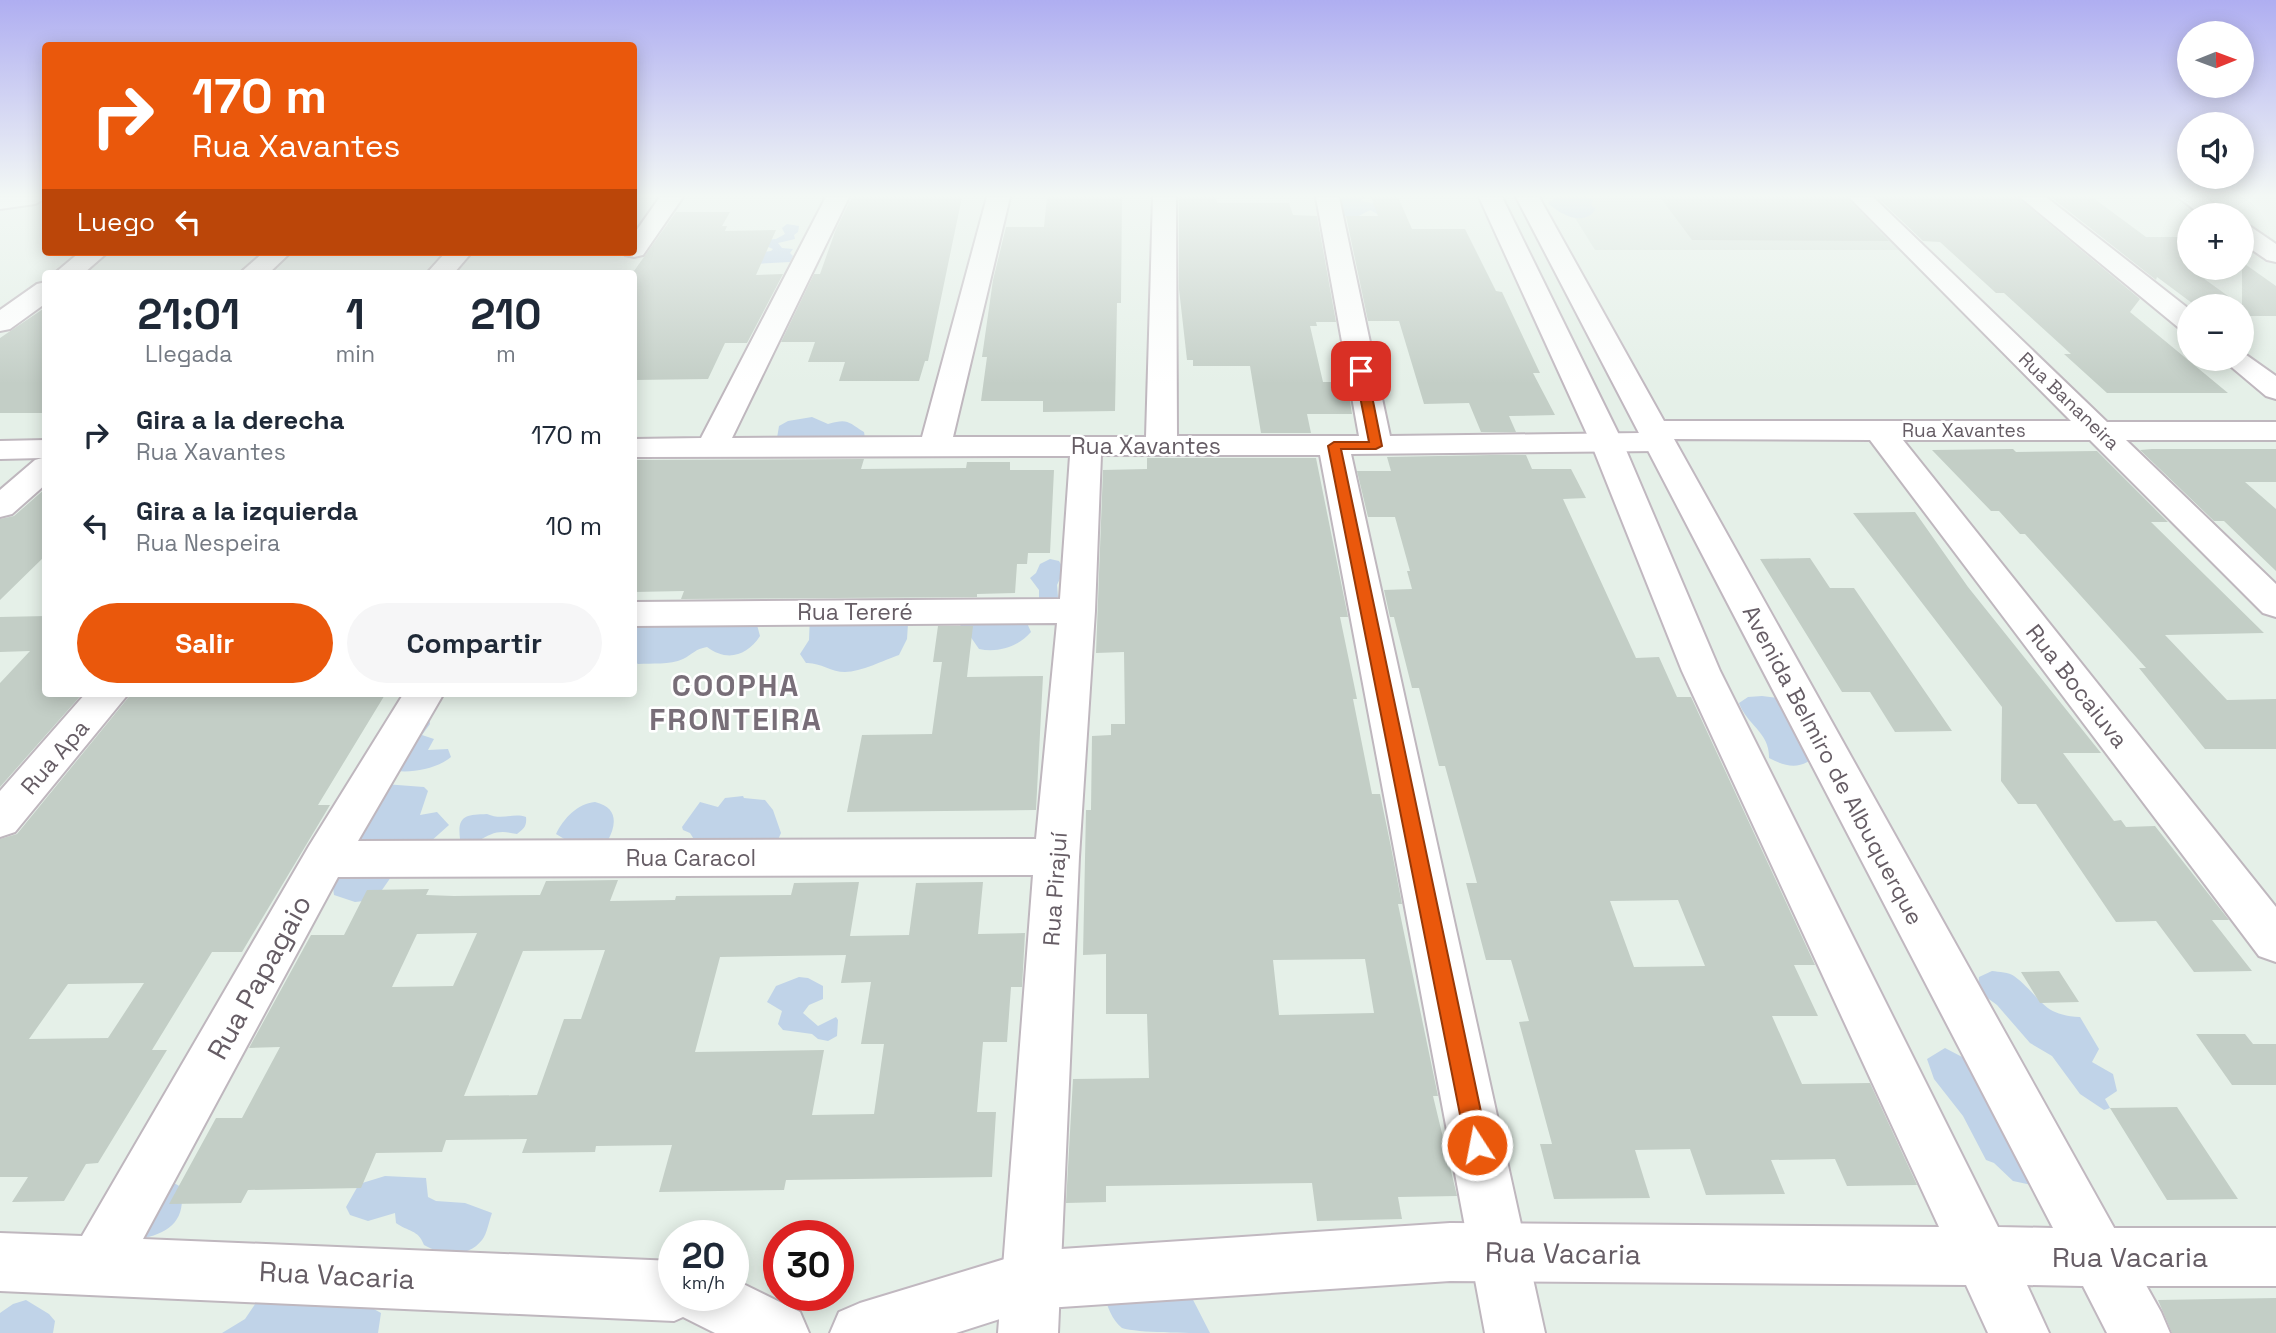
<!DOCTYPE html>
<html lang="es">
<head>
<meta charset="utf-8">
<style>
  :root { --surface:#fff; --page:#f6f6f7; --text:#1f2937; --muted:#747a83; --accent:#ea580c }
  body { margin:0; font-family:"Space Grotesk",sans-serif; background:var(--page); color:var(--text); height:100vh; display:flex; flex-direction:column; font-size:26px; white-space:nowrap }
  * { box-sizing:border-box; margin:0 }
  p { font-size:23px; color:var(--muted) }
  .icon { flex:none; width:38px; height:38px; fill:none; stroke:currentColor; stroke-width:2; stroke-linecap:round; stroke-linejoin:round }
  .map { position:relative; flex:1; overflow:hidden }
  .panel { position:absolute; left:42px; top:270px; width:595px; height:427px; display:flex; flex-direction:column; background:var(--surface); border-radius:7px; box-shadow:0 4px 18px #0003 }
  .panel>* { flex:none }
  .guide { position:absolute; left:42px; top:42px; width:595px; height:214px; border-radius:7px; box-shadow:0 4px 18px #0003; background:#ea580c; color:#fff; overflow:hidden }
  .needle { width:46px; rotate:89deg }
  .fabs { position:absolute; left:2177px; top:21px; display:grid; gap:14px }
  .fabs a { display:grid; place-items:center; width:77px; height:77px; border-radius:50%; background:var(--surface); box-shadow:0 4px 18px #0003; font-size:35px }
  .speed { position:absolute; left:658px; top:1220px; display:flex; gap:14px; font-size:35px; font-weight:700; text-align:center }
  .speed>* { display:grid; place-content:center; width:91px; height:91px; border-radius:50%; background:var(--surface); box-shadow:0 4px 18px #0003; line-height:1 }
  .speed small { font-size:18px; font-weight:400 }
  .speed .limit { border:10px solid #d22; background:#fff; color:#111 }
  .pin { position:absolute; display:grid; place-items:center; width:60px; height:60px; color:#fff; margin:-30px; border-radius:14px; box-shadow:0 4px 10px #0006 }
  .me { position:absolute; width:77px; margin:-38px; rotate:349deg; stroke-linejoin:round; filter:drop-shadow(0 0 5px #0008) }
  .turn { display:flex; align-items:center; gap:24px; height:147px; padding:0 35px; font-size:32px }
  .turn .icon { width:91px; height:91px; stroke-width:2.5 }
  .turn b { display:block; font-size:49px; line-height:60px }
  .then { display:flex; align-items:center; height:66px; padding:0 35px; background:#0003; gap:14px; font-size:26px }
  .eta { display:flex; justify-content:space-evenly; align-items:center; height:119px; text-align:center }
  .eta b { font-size:42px; font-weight:700; line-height:49px }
  .button { display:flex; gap:14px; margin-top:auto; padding:14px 35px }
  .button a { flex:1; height:80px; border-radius:42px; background:var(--accent); color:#fff; font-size:28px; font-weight:700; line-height:80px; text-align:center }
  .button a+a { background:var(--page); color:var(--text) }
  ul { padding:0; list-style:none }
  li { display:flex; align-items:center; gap:21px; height:91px; padding:0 35px }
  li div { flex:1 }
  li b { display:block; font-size:26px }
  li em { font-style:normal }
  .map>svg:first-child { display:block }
  .education { fill:#d6e2da }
  .green { fill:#c0d3e8 }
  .building { fill:#c3cec6; fill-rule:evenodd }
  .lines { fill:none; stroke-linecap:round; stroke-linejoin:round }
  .street-casing { stroke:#bfb7be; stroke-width:4 }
  .secondary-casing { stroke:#c1b8c0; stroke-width:4 }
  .street { fill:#fff; fill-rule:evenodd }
  .secondary { fill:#fff; fill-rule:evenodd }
  .route { fill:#ea580c; stroke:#983908; stroke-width:2 }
  .labels { text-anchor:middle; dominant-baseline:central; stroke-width:5; stroke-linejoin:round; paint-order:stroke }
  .far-street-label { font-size:19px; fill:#665d65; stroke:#fff }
  .street-label { font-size:23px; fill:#665d65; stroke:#fff }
  .near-street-label { font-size:28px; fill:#665d65; stroke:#fff }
  .district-label { font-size:30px; font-weight:bold; letter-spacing:2px; fill:#786e78; stroke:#fff }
</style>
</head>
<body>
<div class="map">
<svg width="2276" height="1333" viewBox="0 0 2276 1333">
  <rect width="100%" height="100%" fill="#e5f0e8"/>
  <!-- education -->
  <path class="education" d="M1562 197H1854L1908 250H1595Z"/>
  <!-- green -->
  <path class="green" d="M1335 197H1365L1361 201 1376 204 1379 215 1370 210 1357 217 1344 216Z
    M1557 197H1587L1593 200 1591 205 1596 209C1583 228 1560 214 1548 203Z
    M787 224 799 226 798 232 794 235 795 239 778 243 782 248 793 249 790 253 793 256 790 262 754 264 742 255 771 251 773 249 766 246V240L776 239 785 234 782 228Z
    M812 417 828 424C848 418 848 422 864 432L865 438 849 444 833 436 810 442 777 438 779 426 788 421Z
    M1050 559 1059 561 1064 570 1057 585 1058 597 1053 602 1039 601V590L1030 578 1036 573 1040 564Z
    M1012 608 1027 623 1031 632C1018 647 998 653 979 649L970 636 960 631 961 621Z
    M753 610 760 636C747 656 727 662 707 647 695 649 693 654 683 659 670 665 651 663 638 664L634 661V621C655 614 683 621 704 627L712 618Z
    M810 615 908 624 907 639 899 655C884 660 861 672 845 672 831 672 819 662 806 663L800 654 809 640Z
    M1762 696 1778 698 1812 759C1797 770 1785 766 1769 758 1770 733 1747 725 1739 703L1748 697Z
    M429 717 430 724 422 735 434 739 428 750 448 749 451 757C438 768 414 773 397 771Z
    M384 784 424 787 428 791 420 815 437 812 449 825 391 877 382 890 364 901 355 902 334 895C328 871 372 807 384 784Z
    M743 796 744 798 765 800 773 810 781 833 776 844 695 841 690 833 683 830 682 827 700 802 718 807 725 798Z
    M595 802C629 810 609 842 596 858L556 834C564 818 577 804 595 802Z
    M487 814C503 821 513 812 526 817 527 826 524 829 517 834 499 830 493 832 477 842L460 839C457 815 466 815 487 814Z
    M1992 971C1999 972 2009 972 2014 976 2041 996 2041 1016 2080 1017L2099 1049 2092 1062 2113 1074 2117 1091 2105 1099 2110 1108 2104 1110 2080 1094 2052 1056 2030 1043 1997 1005 1978 991 1979 977Z
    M799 977 808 978 823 986V999L809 1005 803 1013 818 1026 836 1017 838 1020 837 1036 828 1041 818 1039 812 1034 783 1030 778 1024 782 1011 767 1002 776 986Z
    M1945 1048 1966 1059 2036 1186 2013 1181 1994 1163 1986 1160 1963 1116 1934 1079 1927 1059Z
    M385 1176 426 1178 428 1197 436 1201 465 1203 492 1213C489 1221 487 1234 482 1240 467 1259 442 1255 424 1245 418 1229 408 1232 396 1223L395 1213 368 1221 350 1215 346 1207 359 1184Z
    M167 1179 181 1187C187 1223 167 1235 134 1240Z
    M1188 1290 1210 1333C1189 1333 1138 1333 1122 1328 1112 1320 1107 1306 1104 1294Z
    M262 1294 354 1300 360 1308H372L381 1313 378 1333H222L245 1319Z
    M26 1300 49 1314 55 1321 53 1333H0V1313L13 1304Z"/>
  <!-- building -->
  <path class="building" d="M852 197H962L928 361H925L919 381H839L845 362H808L815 342H781L814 274H820L836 229Z
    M1047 197H1122L1121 303H1117L1115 411 1043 412V401H981L987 357H982L993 280 1006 227H1044Z
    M1179 197H1216L1217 203H1289L1293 215 1317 216 1336 322H1316L1317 326H1310L1323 382H1347L1352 414H1307L1311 433H1261L1250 366H1193V360H1187L1179 289Z
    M1371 197H1398L1412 229H1465L1496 291 1502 292 1540 373H1533L1555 415 1509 416 1516 432H1481L1469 403 1424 404 1399 321H1368L1346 216H1378Z
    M1660 197H1846L1889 241 1692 240Z
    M1877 197H2017L2140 299 2130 312 2228 393H2107L2064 354H2071L2004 293H1996L1940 242 1923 241Z
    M2051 197H2092L2146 237H2189V268L2242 306V262L2276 286V316H2242V306H2196L2157 277 2156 280Z
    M676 212H730L722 226H727L725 231 776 230 756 275 783 274 747 343H725L708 379 634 380V271Z
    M46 307V413H0V338Z
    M2013 449 2016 452 2097 451 2168 522H2151L2264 633 2165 635 2227 700 2276 699V749H2205L2139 668H2146L2025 534H2020L1999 511H1991L1932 450Z
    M2152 449H2276V482H2245L2276 509V571L2224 521H2214L2140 450Z
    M1490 455H1526L1532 469H1571L1586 498 1563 499 1636 658 1659 657 1677 697H1691L1815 965H1794L1818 1016H1772L1802 1084 1870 1083 1917 1185 1847 1186 1835 1159 1771 1160 1785 1194 1706 1195 1690 1149 1635 1150 1650 1198 1554 1199 1540 1144H1552L1519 1022 1529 1021 1511 960H1486L1466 883H1477L1445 766H1439L1419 688H1412L1394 617H1390L1384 590 1412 589 1407 571H1410L1395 517H1368L1357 471H1391L1387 457ZM1678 900 1705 966 1634 967 1610 901Z
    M1147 458H1316L1348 617H1340L1357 699H1353L1372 794H1380L1391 847 1402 904H1398L1438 1096H1433L1457 1196 1398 1197 1402 1219 1317 1221 1312 1183 1106 1186V1202L1066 1203 1073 1079 1149 1078 1147 1014H1106V954L1083 955 1086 810H1091L1092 736 1111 735V724H1125L1124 652 1096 653 1103 470 1147 469ZM1365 959 1374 1013 1279 1015 1273 960Z
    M864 459 861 469 966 468 967 462H1010V470H1054L1050 553H1028L1027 564H1017L1015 593 977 594V597L681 599 684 591 634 592V460Z
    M46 488V555L0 600V519L14 516Z
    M1915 512 1968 587 2101 753H2063L2114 821 2121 820 2126 827 2155 826 2229 920H2212L2252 971 2194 972 2156 921 2116 922 2036 804H2018L2001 781 2002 707 1853 513Z
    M1810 558 1830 588H1854L1952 731 1895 732 1870 692H1842L1760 559Z
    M46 616V693H83L0 787V683L30 651 0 652V617Z
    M938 626H973L967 677 1043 676 1036 810 847 812 862 735 932 734 942 662H933Z
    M132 693H386L318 805H330L242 952H212L152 1050H167L98 1163 86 1164 64 1201 12 1202 28 1177H0V839L17 834ZM144 983 108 1038 29 1039 68 984Z
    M618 880 610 901 675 900 676 896 791 895 794 883 859 882 850 936 909 935 916 883 983 882 978 934 1025 933 1022 987H1011L1007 1042H983L977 1112H996L992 1177 786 1180 784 1190 659 1192 672 1145 596 1146 595 1152 522 1153 527 1139 446 1140 442 1152 376 1153 361 1188 248 1190 241 1203 169 1204 216 1118H242L280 1047 249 1048 311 935H344L367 890 429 889 426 895 454 896 540 895 546 881ZM477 933 453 986 392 987 417 934ZM605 950 581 1019H564L537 1095 464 1096 523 951ZM846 955 841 983 871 982 861 1044H884L874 1114 812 1115 824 1050 695 1052 720 957Z
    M2059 971 2079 1002 2040 1003 2021 972Z
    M2196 1034H2245L2253 1044H2276V1085H2232Z
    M2177 1107 2238 1199 2167 1200 2110 1108Z
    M2276 1298V1333H2172L2158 1300Z"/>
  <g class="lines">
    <defs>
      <path id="street" d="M0 197H46V198L35 204 0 209Z
        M660 197H683L643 255 634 257 625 255 623 252H634V234Z
        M826 197H849L732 438 922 437 987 197H1010L953 437H1146L1153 197H1176L1177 436H1359L1316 197H1339L1390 436 1640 433 1638 430 1642 423 1653 421H2071L1849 197H1873L2107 422H2276V440H2126L2276 584V617L2263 613 2090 440H1903L2276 907V962L2259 956 1870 440 1673 439 1675 442 1670 449 1659 451 1351 454 1545 1333H1485L1320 455H1101L1095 611 1079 857 1058 1333H998L1033 875 338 877 143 1239 674 1261V1295H733V1279L800 1312 809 1333H715L683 1317 674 1321 0 1291V1233L82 1236 309 846 404 693H444L358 841 1036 839 1057 623 634 626V602L1060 599 1070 456 634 457V439L701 438Z
        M2020 197H2046L2189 309V330L2179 328Z
        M2178 197H2205L2228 215H2201Z
        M2242 225 2251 227 2276 244V262L2267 260 2242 243Z
        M80 252H108L84 273H55Z
        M264 252H291L269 273H240Z
        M446 252H472L454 273H427Z
        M46 282V303L10 329 0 331V310L37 284Z
        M2242 352 2276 376V399L2266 396 2222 359H2242Z
        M46 440V484L12 514 0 517V490L35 460 42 458 0 459V441Z
        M86 693H129L15 832 0 837V791Z
        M2098 1228H2276V1286H2098L2077 1278 2069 1257 2077 1236Z"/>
      <path id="secondary" d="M1479 197H1502L1623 443 1720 671 1998 1227 2053 1228 1516 197H1539L2161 1312 2170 1333H2107L2083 1286 2027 1285 2049 1333H1988L1966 1285 1450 1281 1031 1309 956 1333H830L839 1312 860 1303 1031 1251 1450 1223 1939 1227 1682 671 1591 443Z"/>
    </defs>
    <!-- street casing -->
    <use href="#street" class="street-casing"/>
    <!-- secondary casing -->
    <use href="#secondary" class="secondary-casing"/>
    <!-- street -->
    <use href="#street" class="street"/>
    <!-- secondary -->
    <use href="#secondary" class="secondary"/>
  </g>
  <!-- sky -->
  <linearGradient id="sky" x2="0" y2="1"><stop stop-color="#afaef1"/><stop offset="0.51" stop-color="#f3f8f5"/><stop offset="1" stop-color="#f3f8f5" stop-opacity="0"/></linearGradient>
  <rect width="2276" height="384" fill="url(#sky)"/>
  <!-- route -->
  <path class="route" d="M1357 368 1367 371 1382 446 1376 449H1341L1488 1145 1485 1153 1477 1156 1469 1153 1466 1145 1328 446 1334 442H1369L1355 371Z"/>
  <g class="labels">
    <!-- far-street labels -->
    <g class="far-street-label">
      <text transform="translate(2069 401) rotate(44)">Rua Bananeira</text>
      <text x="1964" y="430">Rua Xavantes</text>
    </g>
    <!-- street labels -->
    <g class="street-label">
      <text x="1146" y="446">Rua Xavantes</text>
      <text x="855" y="612">Rua Tereré</text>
      <text transform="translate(2077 686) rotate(52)">Rua Bocaiuva</text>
      <text transform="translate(55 757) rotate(-49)">Rua Apa</text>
      <text transform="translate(1833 765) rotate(62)">Avenida Belmiro de Albuquerque</text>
      <text x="691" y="858">Rua Caracol</text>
      <text transform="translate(1055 889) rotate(-86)">Rua Pirajuí</text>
    </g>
    <!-- near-street labels -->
    <g class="near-street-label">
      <text transform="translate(259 977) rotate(-61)">Rua Papagaio</text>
      <text transform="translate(1563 1253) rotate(1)">Rua Vacaria</text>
      <text x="2130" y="1257">Rua Vacaria</text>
      <text transform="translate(337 1275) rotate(3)">Rua Vacaria</text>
    </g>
    <!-- district labels -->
    <g class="district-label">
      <text x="736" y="685">COOPHA<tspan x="736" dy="34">FRONTEIRA</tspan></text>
    </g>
  </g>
</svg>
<div class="fabs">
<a><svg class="needle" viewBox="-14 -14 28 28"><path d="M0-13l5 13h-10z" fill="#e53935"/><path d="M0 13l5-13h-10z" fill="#747a83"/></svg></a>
<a><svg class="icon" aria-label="sound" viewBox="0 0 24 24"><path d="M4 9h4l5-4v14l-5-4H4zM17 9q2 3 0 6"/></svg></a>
<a>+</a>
<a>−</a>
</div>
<div class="speed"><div>20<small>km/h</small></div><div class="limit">30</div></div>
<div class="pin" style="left:1361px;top:371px;background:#d93025"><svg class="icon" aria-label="arrive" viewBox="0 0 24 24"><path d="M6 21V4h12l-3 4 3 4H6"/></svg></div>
<svg class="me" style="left:1477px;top:1145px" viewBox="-20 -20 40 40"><circle r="17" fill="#ea580c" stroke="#fff" stroke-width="3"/><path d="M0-11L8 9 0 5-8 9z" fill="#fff"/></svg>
<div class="guide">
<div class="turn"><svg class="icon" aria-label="right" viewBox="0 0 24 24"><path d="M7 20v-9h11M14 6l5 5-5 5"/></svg><div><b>170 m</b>Rua Xavantes</div></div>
<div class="then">Luego<svg class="icon" aria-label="left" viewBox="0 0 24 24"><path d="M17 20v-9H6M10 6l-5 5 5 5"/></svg></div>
</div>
<section class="panel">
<div class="eta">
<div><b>21:01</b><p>Llegada</p></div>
<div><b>1</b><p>min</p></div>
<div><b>210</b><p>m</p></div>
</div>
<ul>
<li><svg class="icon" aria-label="right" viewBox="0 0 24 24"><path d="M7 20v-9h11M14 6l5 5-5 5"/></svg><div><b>Gira a la derecha</b><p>Rua Xavantes</p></div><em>170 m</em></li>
<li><svg class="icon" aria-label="left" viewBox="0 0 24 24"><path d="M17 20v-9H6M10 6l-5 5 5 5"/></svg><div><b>Gira a la izquierda</b><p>Rua Nespeira</p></div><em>10 m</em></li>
</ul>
<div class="button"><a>Salir</a><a>Compartir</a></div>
</section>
</div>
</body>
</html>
